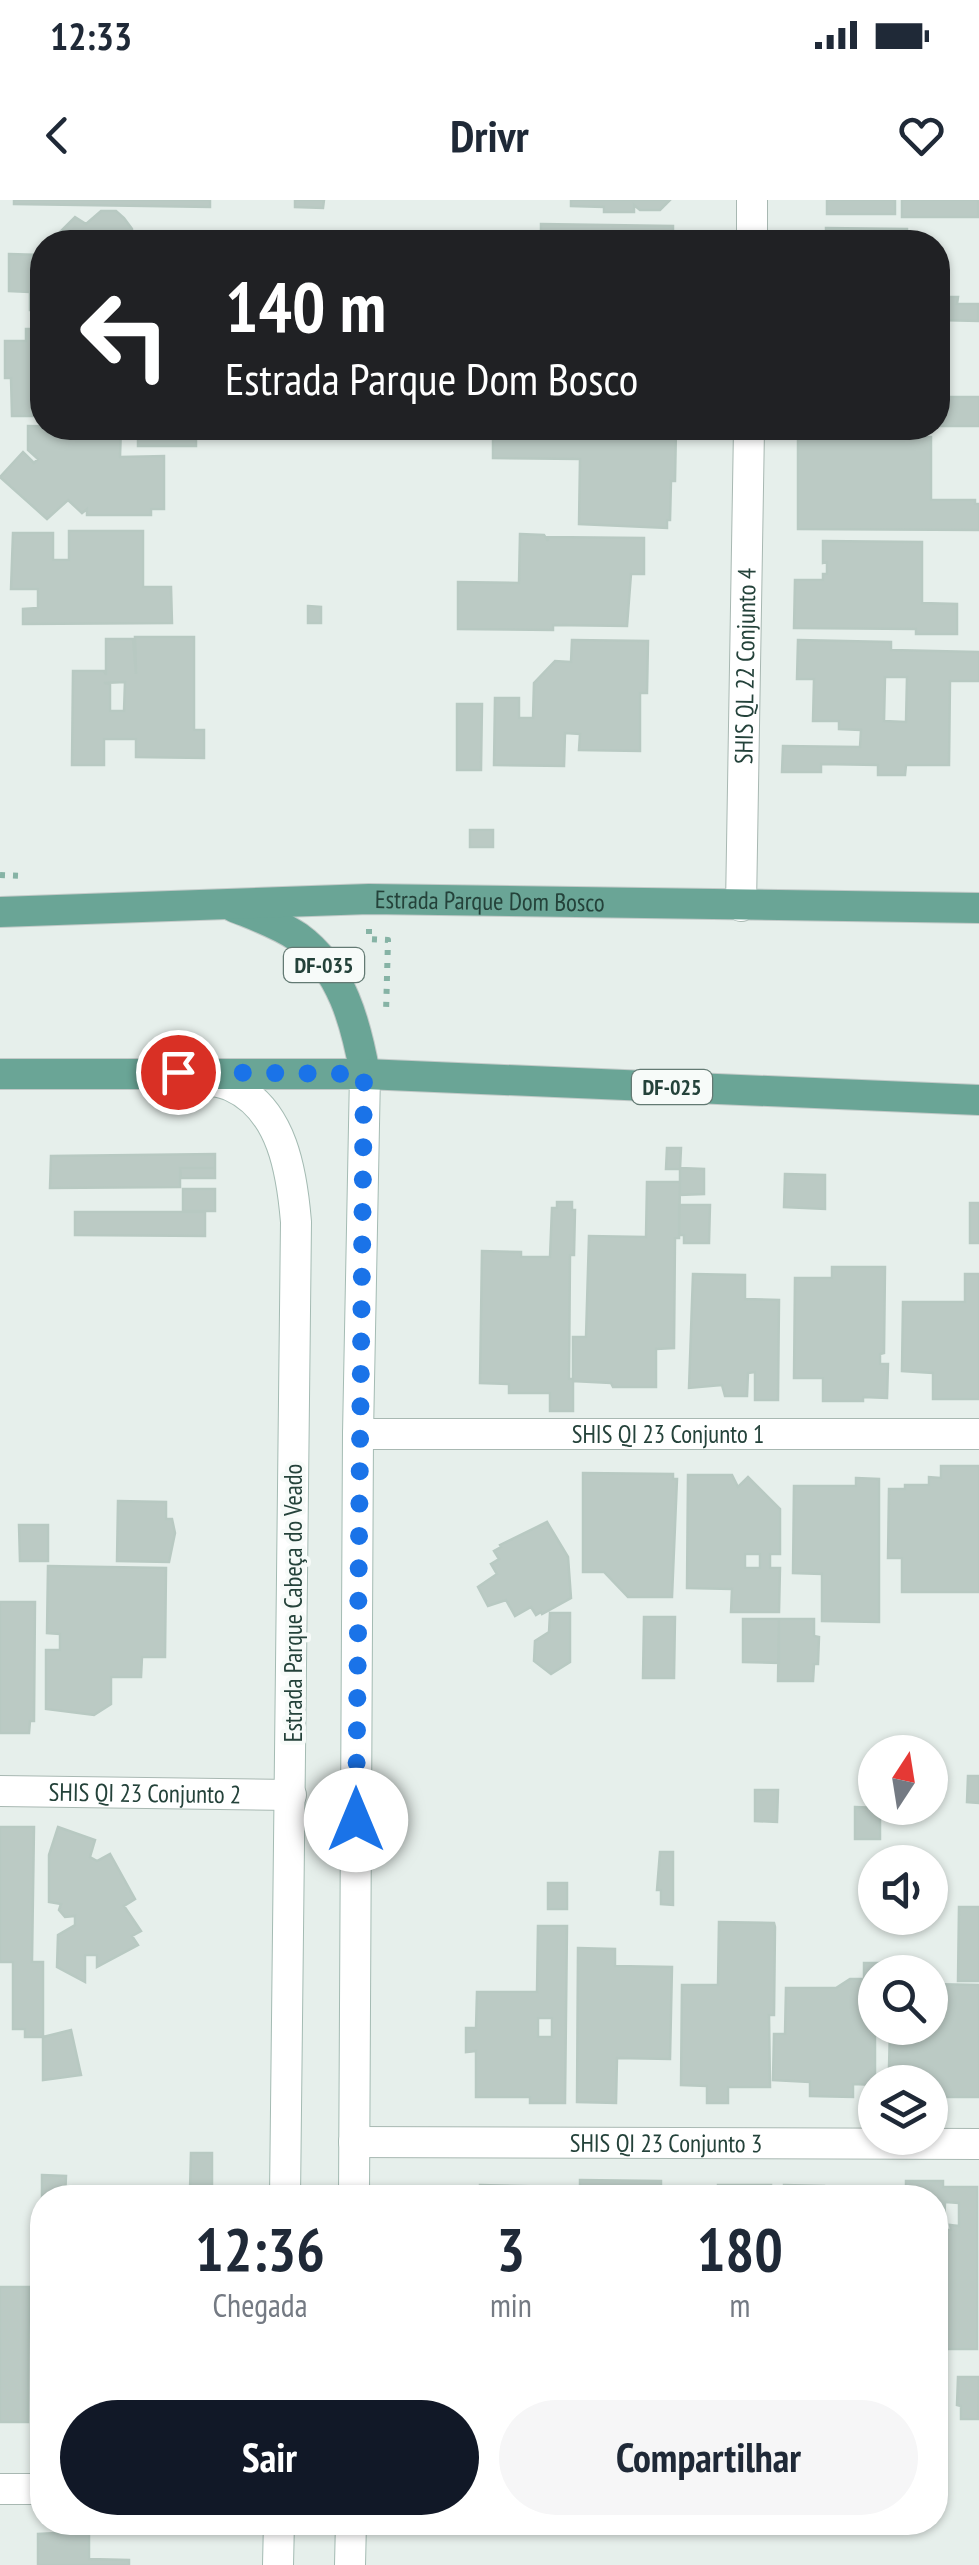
<!DOCTYPE html>
<html lang="pt">
<head>
<meta charset="utf-8">
<style>
  :root { --surface:#fff; --page:#f6f6f7; --text:#1f2937; --muted:#747a83; --accent:#111827 }
  body { margin:0; font-family:"PT Sans Narrow",sans-serif; background:var(--page); color:var(--text); height:100vh; display:flex; flex-direction:column; font-size:38px; white-space:nowrap }
  * { box-sizing:border-box; margin:0 }
  p { font-size:32px; color:var(--muted) }
  .icon { flex:none; width:55px; height:55px; fill:none; stroke:currentColor; stroke-width:2; stroke-linecap:round; stroke-linejoin:round }
  .map { position:relative; flex:1; overflow:hidden }
  .panel { position:absolute; left:30px; top:1985px; width:918px; height:350px; display:flex; flex-direction:column; background:var(--surface); border-radius:40px; box-shadow:0 2px 8px #0004 }
  .panel>* { flex:none }
  .guide { position:absolute; left:30px; top:30px; width:920px; height:210px; border-radius:40px; box-shadow:0 2px 8px #0004; background:#202124; color:#fff; overflow:hidden }
  .needle { width:65px; rotate:12deg }
  .fabs { position:absolute; left:858px; top:1535px; display:grid; gap:20px }
  .fabs a { display:grid; place-items:center; width:90px; height:90px; border-radius:50%; background:var(--surface); box-shadow:0 2px 8px #0004; font-size:50px }
  .pin { position:absolute; display:grid; place-items:center; width:85px; height:85px; color:#fff; margin:-42px; border:5px solid #fff; border-radius:50%; box-shadow:0 2px 10px #0007 }
  .me { position:absolute; width:110px; margin:-55px; rotate:0deg; stroke-linejoin:round; filter:drop-shadow(0 0 8px #0008) }
  .turn { display:flex; align-items:center; gap:35px; height:210px; padding:0 30px; font-size:45px }
  .turn .icon { width:130px; height:130px; stroke-width:2.5 }
  .turn b { display:block; font-size:70px; line-height:85px }
  .eta { display:flex; justify-content:space-evenly; align-items:center; height:170px; text-align:center }
  .eta b { font-size:60px; font-weight:700; line-height:70px }
  .button { display:flex; gap:20px; margin-top:auto; padding:20px 30px }
  .button a { flex:1; height:115px; border-radius:60px; background:var(--accent); color:#fff; font-size:40px; font-weight:700; line-height:115px; text-align:center }
  .button a+a { background:var(--page); color:var(--text) }
  .status { display:flex; justify-content:space-between; align-items:center; height:70px; padding:0 50px; background:var(--surface); direction:ltr }
  .status svg { height:28px; fill:currentColor }
  header { display:flex; justify-content:space-between; align-items:center; height:130px; padding:0 30px; background:var(--surface); font-size:45px; font-weight:700 }
  .map>svg:first-child { display:block }
  .building { fill:#bbcac4; stroke:#b8c9c2; stroke-width:2.5; fill-rule:evenodd }
  .lines { fill:none; stroke-linecap:round; stroke-linejoin:round }
  .minor-casing { stroke:#a8b8b2; stroke-width:32 }
  .secondary-casing { stroke:#a4bbb3; stroke-width:32 }
  .primary-casing { stroke:#c2cac8; stroke-width:32 }
  .path { stroke:#86b3a5; stroke-width:6; stroke-dasharray:5 8; stroke-linecap:butt }
  .minor { stroke:#fff; stroke-width:30 }
  .secondary { stroke:#fff; stroke-width:30 }
  .primary { stroke:#6aa596; stroke-width:30 }
  .route { stroke:#1a73e8; stroke-width:18; stroke-dasharray:0 32.4 }
  .labels { text-anchor:middle; dominant-baseline:central; stroke-width:8; stroke-linejoin:round; paint-order:stroke }
  .shield { fill:#f7fbf9; stroke:#637a73; stroke-width:2.5 }
  .shield-label { font-size:22px; font-weight:bold; fill:#24423a }
  .street-label { font-size:25px; fill:#24423a; stroke:#f7fbf9 }
</style>
</head>
<body>
<div class="status"><b>12:33</b><svg viewBox="0 0 49 12"><path d="M0 12V9h3v3zM5 12V6h3v6zM10 12V3h3v9zM15 12V0h3v12zM26 1h20v11H26zM47 4h2v5h-2z"/></svg></div>
<header><svg class="icon" aria-label="back" viewBox="0 0 24 24"><path d="M15 5l-7 7 7 7"/></svg>Drivr<svg class="icon" aria-label="heart" viewBox="0 0 24 24"><path d="M12 20l-8-8c-3-5 5-10 8-4 3-6 11-1 8 4z"/></svg></header>
<div class="map">
<svg width="979" height="2365" viewBox="0 0 979 2365">
  <rect width="100%" height="100%" fill="#e6efeb"/>
  <!-- building -->
  <path class="building" d="M14 0H210V7L14 4Z
    M295 0H324L323 8 295 7Z
    M571 0H670L660 10H640L634 5V12H604V7L571 6Z
    M827 0H895V14H827Z
    M902 0H978V17H902Z
    M101 11H116L124 18 132 29V42H50L75 17 86 24Z
    M541 24 673 26V42H541Z
    M826 28 907 29V42H826Z
    M9 54 42 55V110H30V92L9 91Z
    M938 97H958L957 104H978V121L938 120Z
    M34 123H42V216H12L11 178H5V141H26V129H34Z
    M938 135V197H979V226H938Z
    M28 226 121 228 120 257 164 256V309H151V315H87V309L82 313 68 300 47 319 0 277 23 252 34 263 38 259 28 250Z
    M138 228H204V232H196V246H138Z
    M493 228H605V232L650 233 649 228H676L675 281H671L670 320H667V328L579 324 580 259 493 258Z
    M798 237H931V300H975V304H979V330L798 329Z
    M69 331H143V387H171L172 423 23 424V409L38 408V389H11L13 333H53V360H69Z
    M520 334 544 335 548 341 547 337 644 338V374H631L627 426 553 425V430L458 429V382L519 383Z
    M823 341 922 342V403L957 404V434H916V429L794 428 795 380H823V374H827V362L823 363Z
    M308 406 321 407V423H308Z
    M135 437H194V530H204V558L136 557V539H104V565H72L73 471H104L106 475V439H133L136 474ZM125 482 124 511H110V484L104 483Z
    M572 440 648 441 647 493H640V551L579 550 580 534 565 533 564 566 494 565 495 498H519V518H533L534 483 555 461 571 462Z
    M798 440 891 442V450L979 452V481H950L949 565H906L905 575H878V565L821 564V572H782L783 546 860 547 861 530 839 529V521H813L814 479H797ZM885 477H907L906 522 884 521Z
    M457 504H482L481 570H457Z
    M470 630H493V647H470Z
    M667 948H681L680 969H666Z
    M215 954V968H180V987L50 988 51 956Z
    M180 968H215V978H181Z
    M680 968 704 969V994L680 995Z
    M785 974 825 975V1009L784 1007Z
    M647 982H680L679 1038H675L674 1148 656 1149V1187H613L611 1183 573 1181V1137H586L589 1036 646 1037Z
    M183 989H215V1011H183Z
    M557 1002H572V1010H575L574 1055H570L569 1179H573V1211H550V1193H509V1184L480 1183 482 1051 521 1052V1057H550L552 1008H557Z
    M970 1003H979V1043H970Z
    M679 1005H710L709 1043H684V1035H679Z
    M75 1012H205V1036L75 1035Z
    M832 1067H885L884 1153 880 1154V1164H888L887 1198 863 1197V1201H823V1178H794L795 1078H832Z
    M693 1074 745 1075V1099L779 1100 778 1200H755V1172L748 1173 747 1196H725L722 1185 689 1188Z
    M965 1074H979V1199H933V1173L902 1171 903 1102H965Z
    M941 1266H979V1392H902V1358H888L889 1289H905V1285H929V1277L941 1278Z
    M583 1273 673 1274V1279H677L672 1397H628L604 1372H583Z
    M688 1275H732L738 1287 748 1277 780 1309V1354H770V1368H780L779 1412H731L732 1389 687 1388ZM745 1354H760V1368H745Z
    M856 1278 879 1279V1422L822 1421V1374L793 1373 794 1286H856Z
    M118 1301 166 1302V1319H172L175 1333 169 1362 117 1361Z
    M547 1322 568 1357 571 1398 542 1414 541 1412 536 1415 531 1407 515 1416 506 1400 488 1406 478 1387 497 1374 491 1364 499 1359 494 1351 501 1347 500 1345Z
    M19 1325H48V1361H20Z
    M48 1366 166 1368 165 1457H142L141 1477H111V1504L94 1515 46 1509V1450H60V1434L47 1433Z
    M0 1402H35L34 1521H30L29 1533H0Z
    M550 1413H570V1462L551 1474 534 1461 535 1441 549 1432Z
    M644 1417H675L674 1478H643Z
    M743 1419H779V1463L743 1462Z
    M779 1419H814V1436L819 1437 818 1464H814L813 1481H778Z
    M968 1576H979V1603L967 1602Z
    M755 1590H778L777 1622 755 1621Z
    M855 1607 880 1608V1639H855Z
    M0 1627H34L32 1762H43V1837H25V1829H13V1762H0Z
    M58 1627 95 1640 90 1657 97 1661 110 1654 135 1699 124 1706 141 1731 132 1736 138 1745 97 1767V1755H85V1782L57 1767 58 1735 75 1725V1716L65 1717 59 1710 61 1704 49 1702V1655Z
    M660 1652H673V1705L661 1704V1690H657Z
    M548 1683H567V1709H548Z
    M959 1707H979V1781H958Z
    M719 1722 774 1723 775 1727 774 1815H769L770 1887H728V1903H707V1886L681 1885 682 1785H718Z
    M538 1726H567L565 1903H530V1897H476V1851L466 1852V1828H476L477 1792H537ZM538 1818H552V1837H538Z
    M578 1748 615 1749V1766L672 1767 670 1859 617 1858 616 1903 577 1902Z
    M864 1763H880V1772H875V1828H879L875 1830V1885L853 1884V1897L810 1896V1882L773 1880 774 1834H785L786 1788H836L850 1779H864Z
    M930 1784 979 1785V1897H930V1882H920V1877H912V1868H889L890 1828H930Z
    M71 1830 81 1875 43 1880V1837Z
    M191 1953H212V1991L190 1990Z
    M42 1975 66 1976 65 1998H42V2024Z
    M580 1980 661 1981V1998H580Z
    M906 1981H943V1987H977V2149H935V1998H906ZM945 2002 959 2003V2026L950 2025 951 2030H944Z
    M480 1985 565 1987 564 1998H480Z
    M718 1985H771L770 1998H718Z
    M784 1985 824 1986V1997L872 1998H784Z
    M0 2087H29L28 2222H0Z
    M39 2161 42 2162V2244H38Z
    M958 2177H979L978 2219H961V2206L957 2205Z
    M57 2333H89V2359L129 2360V2365H38V2334Z"/>
  <g class="lines">
    <defs>
      <g id="minor">
        <path d="M752 42V0"/>
        <path id="s1" d="M741 706 749 228"/>
        <path id="s2" d="M358 1234H979"/>
        <path id="s3" d="M0 1591 291 1595"/>
        <path id="s4" d="M354 1942 979 1944"/>
        <path d="M0 2289H42"/>
      </g>
      <path id="secondary" d="M201 878C210 881 222 882 231 886 283 909 292 974 296 1022L285 1998
        M354 1998 358 1234 365 874
        M278 2365 279 2322
        M350 2365 351 2322"/>
      <g id="primary">
        <path d="M234 707C256 716 279 724 298 737 342 769 356 824 365 874"/>
        <path id="s5" d="M0 712 369 699 979 708"/>
        <path d="M0 874H365L979 900"/>
      </g>
    </defs>
    <!-- minor casing -->
    <use href="#minor" class="minor-casing"/>
    <!-- secondary casing -->
    <use href="#secondary" class="secondary-casing"/>
    <!-- primary casing -->
    <use href="#primary" class="primary-casing"/>
    <!-- path -->
    <path class="path" d="M0 675 23 676
      M369 729V739L388 740 386 813"/>
    <!-- minor -->
    <use href="#minor" class="minor"/>
    <!-- secondary -->
    <use href="#secondary" class="secondary"/>
    <!-- primary -->
    <use href="#primary" class="primary"/>
  </g>
  <g class="lines">
    <!-- route -->
    <path class="route" d="M178 872 364 874 356 1620"/>
  </g>
  <g class="labels">
    <!-- shield labels -->
    <g class="shield">
      <rect x="284" y="748" width="80" height="34" rx="8"/>
      <rect x="632" y="870" width="80" height="34" rx="8"/>
    </g>
    <g class="shield-label">
      <text x="324" y="765">DF-035</text>
      <text x="672" y="887">DF-025</text>
    </g>
    <!-- street labels -->
    <g class="street-label">
      <text stroke="none"><textPath href="#s1" startOffset="240">SHIS QL 22 Conjunto 4</textPath></text>
      <text stroke="none"><textPath href="#s5" startOffset="490">Estrada Parque Dom Bosco</textPath></text>
      <text stroke="none"><textPath href="#s2" startOffset="310">SHIS QI 23 Conjunto 1</textPath></text>
      <text transform="translate(293 1403) rotate(-90)">Estrada Parque Cabeça do Veado</text>
      <text stroke="none"><textPath href="#s3" startOffset="145">SHIS QI 23 Conjunto 2</textPath></text>
      <text stroke="none"><textPath href="#s4" startOffset="312">SHIS QI 23 Conjunto 3</textPath></text>
    </g>
  </g>
</svg>
<div class="fabs">
<a><svg class="needle" viewBox="-14 -14 28 28"><path d="M0-13l5 13h-10z" fill="#e53935"/><path d="M0 13l5-13h-10z" fill="#747a83"/></svg></a>
<a><svg class="icon" aria-label="sound" viewBox="0 0 24 24"><path d="M4 9h4l5-4v14l-5-4H4zM17 9q2 3 0 6"/></svg></a>
<a><svg class="icon" aria-label="search" viewBox="0 0 24 24"><circle cx="10" cy="10" r="6"/><path d="M15 15l6 6"/></svg></a>
<a><svg class="icon" aria-label="layers" viewBox="0 0 24 24"><path d="M12 4l9 5-9 5-9-5zM3 14l9 5 9-5"/></svg></a>
</div>
<div class="pin" style="left:178px;top:872px;background:#d93025"><svg class="icon" aria-label="arrive" viewBox="0 0 24 24"><path d="M6 21V4h12l-3 4 3 4H6"/></svg></div>
<svg class="me" style="left:356px;top:1620px" viewBox="-20 -20 40 40"><circle r="19" fill="#fff"/><path d="M0-13L10 11 0 6-10 11z" fill="#1a73e8"/></svg>
<div class="guide">
<div class="turn"><svg class="icon" aria-label="left" viewBox="0 0 24 24"><path d="M17 20v-9H6M10 6l-5 5 5 5"/></svg><div><b>140 m</b>Estrada Parque Dom Bosco</div></div>
</div>
<section class="panel">
<div class="eta">
<div><b>12:36</b><p>Chegada</p></div>
<div><b>3</b><p>min</p></div>
<div><b>180</b><p>m</p></div>
</div>
<div class="button"><a>Sair</a><a>Compartilhar</a></div>
</section>
</div>
</body>
</html>
